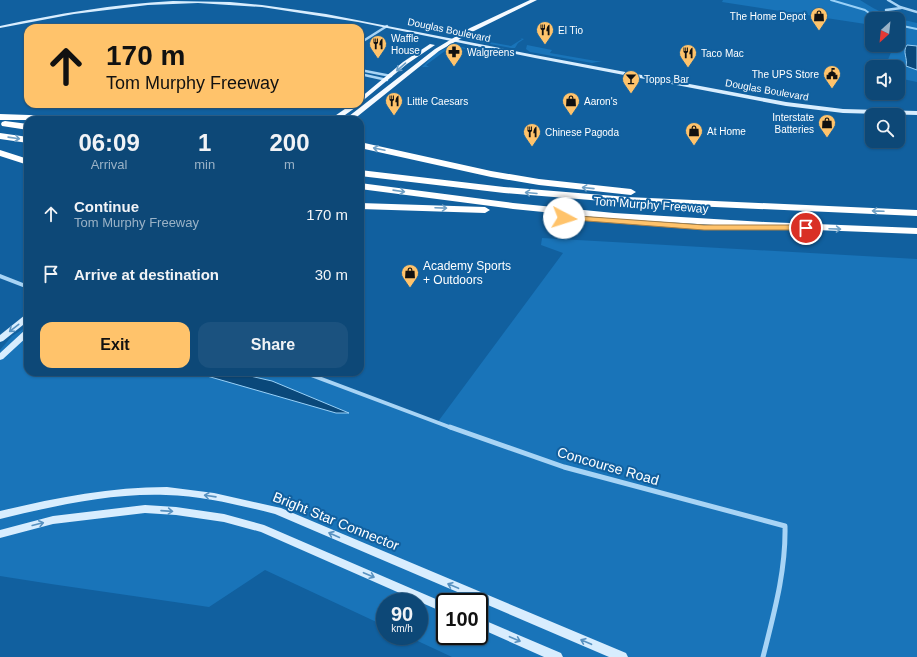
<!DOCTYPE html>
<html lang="en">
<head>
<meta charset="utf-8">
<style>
  :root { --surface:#0d4877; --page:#1b527f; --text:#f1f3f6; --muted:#9ab2c6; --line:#2d6089; --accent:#ffc36b }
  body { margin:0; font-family:Arial,sans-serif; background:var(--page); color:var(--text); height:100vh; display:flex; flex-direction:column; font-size:15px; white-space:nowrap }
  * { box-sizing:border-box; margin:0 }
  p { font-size:13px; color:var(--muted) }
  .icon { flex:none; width:22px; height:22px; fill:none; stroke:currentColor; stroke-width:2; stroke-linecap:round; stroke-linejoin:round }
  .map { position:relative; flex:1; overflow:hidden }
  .drawer { position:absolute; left:24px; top:116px; width:340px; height:260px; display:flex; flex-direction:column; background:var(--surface); border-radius:12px; box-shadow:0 1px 3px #0004,0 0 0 1px var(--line) }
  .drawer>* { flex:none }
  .banner { position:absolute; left:24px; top:24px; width:340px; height:84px; border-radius:12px; box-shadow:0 1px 3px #0004,0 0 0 1px var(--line); background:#ffc36b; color:#111; overflow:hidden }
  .needle { width:26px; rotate:207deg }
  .buttons { position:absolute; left:865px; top:12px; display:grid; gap:8px }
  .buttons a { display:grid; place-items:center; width:40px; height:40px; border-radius:8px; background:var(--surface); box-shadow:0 1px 3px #0004,0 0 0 1px var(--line); font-size:20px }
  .speed { position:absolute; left:376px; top:593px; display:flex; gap:8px; font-size:20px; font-weight:700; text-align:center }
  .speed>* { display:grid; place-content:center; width:52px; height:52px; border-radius:50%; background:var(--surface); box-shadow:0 1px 3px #0004,0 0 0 1px var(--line); line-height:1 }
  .speed small { font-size:10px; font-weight:400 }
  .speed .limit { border:2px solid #111; border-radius:6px; background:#fff; color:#111 }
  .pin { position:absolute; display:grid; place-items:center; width:34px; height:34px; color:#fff; margin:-17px; border:2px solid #fff; border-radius:50%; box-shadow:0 1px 4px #0007 }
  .me { position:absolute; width:44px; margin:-22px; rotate:95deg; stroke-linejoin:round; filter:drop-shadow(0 0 3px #0008) }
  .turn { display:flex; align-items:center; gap:14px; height:84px; padding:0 16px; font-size:18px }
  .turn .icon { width:52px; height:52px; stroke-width:2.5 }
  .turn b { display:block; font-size:28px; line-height:34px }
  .eta { display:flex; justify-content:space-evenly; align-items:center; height:68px; text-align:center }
  .eta b { font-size:24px; font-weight:700; line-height:28px }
  .action { display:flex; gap:8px; margin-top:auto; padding:8px 16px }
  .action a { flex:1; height:46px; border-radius:12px; background:var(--accent); color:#111; font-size:16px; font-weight:700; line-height:46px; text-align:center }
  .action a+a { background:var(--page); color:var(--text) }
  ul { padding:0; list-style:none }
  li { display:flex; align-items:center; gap:12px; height:60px; padding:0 16px }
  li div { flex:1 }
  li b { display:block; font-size:15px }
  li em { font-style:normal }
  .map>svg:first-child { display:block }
  .green { fill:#1974b9; fill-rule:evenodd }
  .water { fill:#0a487a; stroke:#99d1f8 }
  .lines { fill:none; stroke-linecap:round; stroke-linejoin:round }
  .stream { stroke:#99d1f8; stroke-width:2 }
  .street-far2 { stroke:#a8d4f5; stroke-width:2.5 }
  .street-far1 { stroke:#a8d4f5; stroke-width:4 }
  .street { stroke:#a8d4f5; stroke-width:5 }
  .secondary { fill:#d8edfe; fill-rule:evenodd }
  .primary { fill:#f5faff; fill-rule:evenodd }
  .highway { fill:#fff; fill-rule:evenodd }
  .oneway { stroke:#6c9ec5 }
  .oneway2 { stroke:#70a0c5 }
  .oneway3 { stroke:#5791c0 }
  .route { fill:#ffc36b; stroke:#a67f46 }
  .labels { text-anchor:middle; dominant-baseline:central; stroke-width:4; stroke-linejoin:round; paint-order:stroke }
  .far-poi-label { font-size:10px; fill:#fff; stroke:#11609f; text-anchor:start }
  .far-street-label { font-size:10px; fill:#fff; stroke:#11609f }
  .street-label { font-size:12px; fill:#fff; stroke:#11609f }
  .poi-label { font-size:12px; fill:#fff; stroke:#11609f; text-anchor:start }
  .near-street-label { font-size:14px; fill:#fff; stroke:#11609f }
</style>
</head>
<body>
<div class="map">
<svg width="917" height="657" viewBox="0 0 917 657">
  <rect width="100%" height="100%" fill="#11609f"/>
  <!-- green -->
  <path class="green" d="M723 0H860C880 13 893 18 917 23V82L898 78V67H885L894 45H898V19H872V25L722 2Z
    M469 36 473 39 511 46 522 39 520 38 524 39 518 43 515 48H511L468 40 466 37Z
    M452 45 491 53 488 55 489 53 460 48 456 50 449 48 426 65 429 67H422L435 54Z
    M527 45 552 50 550 53 596 61H602L592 63 530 52 526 49Z
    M542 238 917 259V657H452L407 636H419V602H385V626L265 570 209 607 51 584 0 576V350L12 336 28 326V372H303L437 423 563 253 541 245ZM445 602H479V636H445Z"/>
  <!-- water -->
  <path class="water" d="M907 45 917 46V70L906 66C908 58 902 52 907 45Z
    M199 372 237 373 272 381 349 413H336L200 374Z"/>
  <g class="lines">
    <!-- stream -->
    <path class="stream" d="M831 0 865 10 877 19
      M898 25 917 29"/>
    <!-- street-far2 -->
    <path class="street-far2" d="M888 0 900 7 917 12
      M886 10 901 8
      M360 43 387 26
      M360 70 391 76
      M360 74 387 80"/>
    <!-- street-far1 -->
    <path class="street-far1" d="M0 276 28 287
      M303 372 452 428"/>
    <!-- street -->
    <path class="street" d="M450 427 564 467 785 526C786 571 774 613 763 657"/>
    <!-- secondary -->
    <path class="secondary" d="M173 1 230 2 262 5 326 14 535 55 786 102 843 109 917 111V115L843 113 786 106 535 58 358 22 262 7 198 3 148 5 74 14 0 28V26C57 14 114 4 173 1Z
      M25 315H28V321L3 341 0 342V335Z
      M25 330H28V336L3 359 0 360V353Z
      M167 487 214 493 281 508 626 653 628 657H609L275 514C239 505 203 496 166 495 110 493 54 506 0 519V511C55 498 110 487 167 487Z
      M145 505 176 507 224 514 264 525 445 603V613L261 532 224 522 176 515 145 513 53 524 0 538V530L53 516Z
      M479 618 561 653 563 657H544L479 628Z"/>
    <!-- primary -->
    <path class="primary" d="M530 0H537L474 31 439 51 353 120H344L435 49 470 28Z
      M430 44 435 45 407 64 360 103V98L403 62Z
      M360 103V104L359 105 338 120H329L352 104Z"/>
    <!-- highway -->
    <path class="highway" d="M0 114 87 117 91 120H0Z
      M5 121 28 124V130L2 126 1 124 2 122Z
      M0 133 28 137V143L0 139Z
      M360 142 491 171 539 179 631 189 636 192 631 195 539 185 491 177 360 148Z
      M0 150 28 159V165L0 156Z
      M360 170 504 187 627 197 917 210V216L627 203 504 193 360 176Z
      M360 183 513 203 614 213 765 222 917 228V234L765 228 614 219 513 209 360 189Z
      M360 203 485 207 490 210 485 213 360 209Z"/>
  </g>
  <!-- one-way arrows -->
  <defs><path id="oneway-shaft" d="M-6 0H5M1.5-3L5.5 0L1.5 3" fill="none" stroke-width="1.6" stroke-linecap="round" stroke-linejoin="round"/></defs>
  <use class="oneway" href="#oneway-shaft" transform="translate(401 67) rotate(139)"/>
  <g class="oneway2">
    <use href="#oneway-shaft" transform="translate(14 138) rotate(8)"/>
    <use href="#oneway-shaft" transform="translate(379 149) rotate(-168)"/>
    <use href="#oneway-shaft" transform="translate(588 188) rotate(-174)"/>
    <use href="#oneway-shaft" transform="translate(399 191) rotate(8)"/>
    <use href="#oneway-shaft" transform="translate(531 193) rotate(-175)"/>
    <use href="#oneway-shaft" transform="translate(441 208) rotate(2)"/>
    <use href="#oneway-shaft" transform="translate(878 211) rotate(-178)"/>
    <use href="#oneway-shaft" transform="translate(835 229) rotate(2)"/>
  </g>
  <g class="oneway3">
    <use href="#oneway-shaft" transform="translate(14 328) rotate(142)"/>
    <use href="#oneway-shaft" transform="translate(210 496) rotate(-172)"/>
    <use href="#oneway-shaft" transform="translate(167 511) rotate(4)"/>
    <use href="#oneway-shaft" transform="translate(38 524) rotate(-14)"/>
    <use href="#oneway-shaft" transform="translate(334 535) rotate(-156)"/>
    <use href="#oneway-shaft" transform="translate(369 575) rotate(23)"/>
    <use href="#oneway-shaft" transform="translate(453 586) rotate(-157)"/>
    <use href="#oneway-shaft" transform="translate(515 639) rotate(23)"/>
    <use href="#oneway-shaft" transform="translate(586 642) rotate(-157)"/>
  </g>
  <!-- route -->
  <path class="route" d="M564 215 704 225H806L810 228 806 230H704L561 219 560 218Z"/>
  <!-- icons -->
  <defs>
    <symbol id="shop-pin" viewBox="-11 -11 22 30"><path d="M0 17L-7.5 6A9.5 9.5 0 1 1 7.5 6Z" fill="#ffc36b" stroke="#11609f"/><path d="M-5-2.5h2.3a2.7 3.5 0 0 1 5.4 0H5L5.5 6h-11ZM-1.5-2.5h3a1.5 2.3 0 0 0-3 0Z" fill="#111"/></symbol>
    <symbol id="restaurant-pin" viewBox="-11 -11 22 30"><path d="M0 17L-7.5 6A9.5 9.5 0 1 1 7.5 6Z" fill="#ffc36b" stroke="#11609f"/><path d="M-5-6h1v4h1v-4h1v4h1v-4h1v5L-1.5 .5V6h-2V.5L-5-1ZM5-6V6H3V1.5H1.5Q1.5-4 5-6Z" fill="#111"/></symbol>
    <symbol id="pharmacy-pin" viewBox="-11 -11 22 30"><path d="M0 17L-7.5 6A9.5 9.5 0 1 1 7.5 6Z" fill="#ffc36b" stroke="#11609f"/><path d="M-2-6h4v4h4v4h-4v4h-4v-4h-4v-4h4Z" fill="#111"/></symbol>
    <symbol id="civic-pin" viewBox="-11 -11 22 30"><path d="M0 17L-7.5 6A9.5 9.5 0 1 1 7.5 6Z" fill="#ffc36b" stroke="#11609f"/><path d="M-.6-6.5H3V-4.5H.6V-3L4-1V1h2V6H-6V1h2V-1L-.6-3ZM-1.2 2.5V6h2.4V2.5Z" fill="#111"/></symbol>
    <symbol id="bar-pin" viewBox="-11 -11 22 30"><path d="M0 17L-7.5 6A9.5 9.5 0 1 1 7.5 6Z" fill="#ffc36b" stroke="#11609f"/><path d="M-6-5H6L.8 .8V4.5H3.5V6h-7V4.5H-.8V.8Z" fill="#111"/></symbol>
  </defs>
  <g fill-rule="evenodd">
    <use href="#shop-pin" x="809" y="6" width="20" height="27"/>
    <use href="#restaurant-pin" x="535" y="20" width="20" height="27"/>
    <use href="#restaurant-pin" x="368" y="34" width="20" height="27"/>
    <use href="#pharmacy-pin" x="444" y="42" width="20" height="27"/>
    <use href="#restaurant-pin" x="678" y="43" width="20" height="27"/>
    <use href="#civic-pin" x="822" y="64" width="20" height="27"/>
    <use href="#bar-pin" x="621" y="69" width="20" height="27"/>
    <use href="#restaurant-pin" x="384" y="91" width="20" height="27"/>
    <use href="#shop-pin" x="561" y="91" width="20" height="27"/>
    <use href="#shop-pin" x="817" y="113" width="20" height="27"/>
    <use href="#shop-pin" x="684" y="121" width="20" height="27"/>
    <use href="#restaurant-pin" x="522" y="122" width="20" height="27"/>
    <use href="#shop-pin" x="400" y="263" width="20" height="27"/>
  </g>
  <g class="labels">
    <!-- far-poi labels -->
    <g class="far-poi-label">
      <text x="806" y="16" text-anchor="end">The Home Depot</text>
      <text x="558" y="30">El Tio</text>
      <text x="391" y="38">Waffle<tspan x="391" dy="12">House</tspan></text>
      <text x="467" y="52">Walgreens</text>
      <text x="701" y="53">Taco Mac</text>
      <text x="819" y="74" text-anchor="end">The UPS Store</text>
      <text x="644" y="79">Topps Bar</text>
      <text x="407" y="101">Little Caesars</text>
      <text x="584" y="101">Aaron's</text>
      <text x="814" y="117" text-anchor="end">Interstate<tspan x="814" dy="12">Batteries</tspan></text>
      <text x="707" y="131">At Home</text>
      <text x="545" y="132">Chinese Pagoda</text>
    </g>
    <!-- far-street labels -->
    <g class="far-street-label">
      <text transform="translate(449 30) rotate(12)">Douglas Boulevard</text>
      <text transform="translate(767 90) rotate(10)">Douglas Boulevard</text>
    </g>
    <!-- street labels -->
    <g class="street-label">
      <text transform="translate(651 205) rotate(4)">Tom Murphy Freeway</text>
    </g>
    <!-- poi labels -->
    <g class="poi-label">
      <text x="423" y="266">Academy Sports<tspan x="423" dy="14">+ Outdoors</tspan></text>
    </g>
    <!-- near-street labels -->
    <g class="near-street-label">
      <text transform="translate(608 466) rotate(16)">Concourse Road</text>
      <text transform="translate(336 521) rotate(22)">Bright Star Connector</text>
    </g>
  </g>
</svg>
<div class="buttons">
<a><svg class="needle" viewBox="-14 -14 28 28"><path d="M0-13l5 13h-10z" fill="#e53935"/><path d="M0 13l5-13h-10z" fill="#9ab2c6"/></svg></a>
<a><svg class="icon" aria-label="sound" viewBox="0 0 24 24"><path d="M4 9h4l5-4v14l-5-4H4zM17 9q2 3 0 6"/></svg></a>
<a><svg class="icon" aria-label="search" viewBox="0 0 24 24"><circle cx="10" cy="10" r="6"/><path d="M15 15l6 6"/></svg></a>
</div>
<div class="speed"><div>90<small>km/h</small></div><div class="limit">100</div></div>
<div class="pin" style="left:806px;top:228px;background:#d93025"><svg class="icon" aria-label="arrive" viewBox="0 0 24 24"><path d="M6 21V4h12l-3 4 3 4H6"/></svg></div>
<svg class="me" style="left:564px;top:218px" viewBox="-20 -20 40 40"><circle r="19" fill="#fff"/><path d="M0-13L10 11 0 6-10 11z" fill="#ffc36b"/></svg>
<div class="banner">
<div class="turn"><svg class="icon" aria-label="ahead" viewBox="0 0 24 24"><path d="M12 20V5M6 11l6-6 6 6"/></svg><div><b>170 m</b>Tom Murphy Freeway</div></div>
</div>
<section class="drawer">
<div class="eta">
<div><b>06:09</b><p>Arrival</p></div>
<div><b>1</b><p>min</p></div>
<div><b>200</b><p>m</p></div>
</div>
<ul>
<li><svg class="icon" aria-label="ahead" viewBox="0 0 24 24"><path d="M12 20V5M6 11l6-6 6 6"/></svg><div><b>Continue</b><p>Tom Murphy Freeway</p></div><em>170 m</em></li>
<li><svg class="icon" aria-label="arrive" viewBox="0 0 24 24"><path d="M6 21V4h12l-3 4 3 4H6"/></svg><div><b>Arrive at destination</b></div><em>30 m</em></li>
</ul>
<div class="action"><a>Exit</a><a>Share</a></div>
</section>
</div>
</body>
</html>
